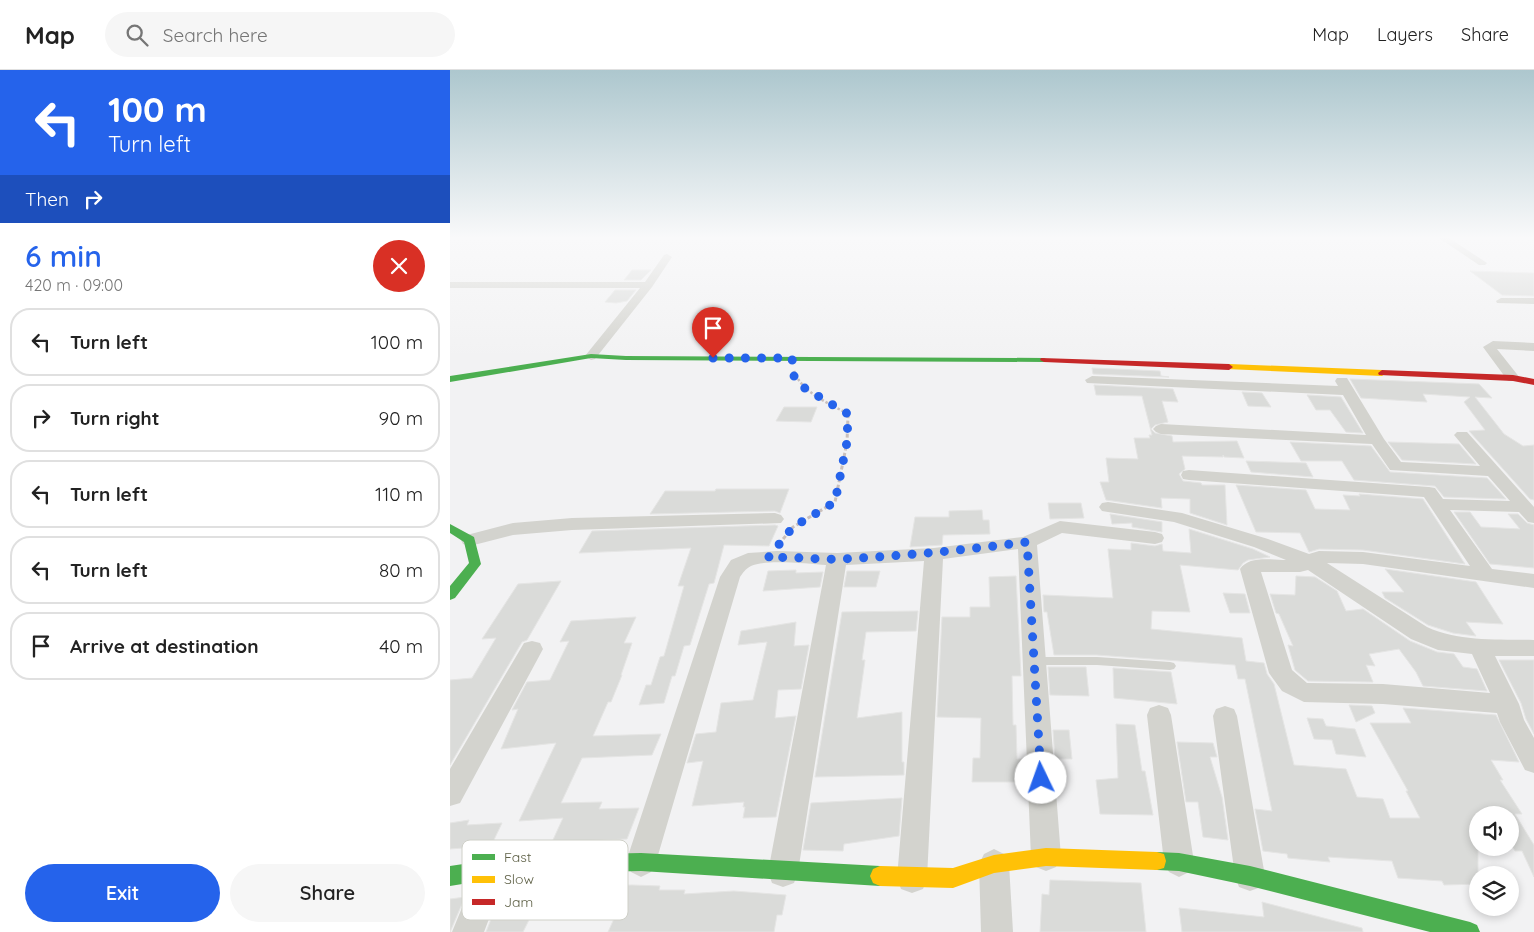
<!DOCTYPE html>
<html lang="en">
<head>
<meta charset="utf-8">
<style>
  :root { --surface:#fff; --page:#f6f6f6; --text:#222; --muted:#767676; --line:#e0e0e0; --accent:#2563eb }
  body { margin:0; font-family:Quicksand,sans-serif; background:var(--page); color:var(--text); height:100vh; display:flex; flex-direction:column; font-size:19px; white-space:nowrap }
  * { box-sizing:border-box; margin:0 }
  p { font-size:16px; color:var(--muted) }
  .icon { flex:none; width:28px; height:28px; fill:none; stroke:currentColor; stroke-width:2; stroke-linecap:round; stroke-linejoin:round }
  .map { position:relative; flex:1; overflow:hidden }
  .side { display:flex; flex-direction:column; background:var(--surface); width:450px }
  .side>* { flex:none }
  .top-card { background:#2563eb; color:#fff; overflow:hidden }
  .fabs { position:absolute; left:1019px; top:736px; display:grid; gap:10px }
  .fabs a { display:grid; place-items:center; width:50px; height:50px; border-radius:50%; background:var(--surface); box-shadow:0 2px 8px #0003; font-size:25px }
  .pin { position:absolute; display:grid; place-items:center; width:42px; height:42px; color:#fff; margin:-51px -21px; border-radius:50% 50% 50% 0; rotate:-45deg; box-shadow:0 0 5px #0007 }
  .pin .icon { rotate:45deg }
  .me { position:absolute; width:55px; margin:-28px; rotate:357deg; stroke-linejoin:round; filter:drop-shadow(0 0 4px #0008) }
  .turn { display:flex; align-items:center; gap:18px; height:105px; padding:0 25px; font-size:22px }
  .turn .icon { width:65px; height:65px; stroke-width:2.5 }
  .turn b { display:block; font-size:35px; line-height:42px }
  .then { display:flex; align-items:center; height:48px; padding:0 25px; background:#0003; gap:10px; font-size:19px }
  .round { display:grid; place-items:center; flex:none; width:52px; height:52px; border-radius:26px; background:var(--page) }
  .headline { display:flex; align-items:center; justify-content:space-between; height:85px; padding:0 25px }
  h1 { font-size:30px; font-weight:600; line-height:38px; color:var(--accent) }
  .button { display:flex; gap:10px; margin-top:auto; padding:10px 25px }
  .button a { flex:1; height:58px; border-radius:30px; background:var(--accent); color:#fff; font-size:20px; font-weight:600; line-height:58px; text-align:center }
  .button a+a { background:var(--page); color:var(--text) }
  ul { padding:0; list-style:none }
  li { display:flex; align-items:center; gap:15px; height:68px; margin:0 10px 8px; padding:0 15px; border:2px solid var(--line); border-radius:20px }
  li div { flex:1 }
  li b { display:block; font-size:19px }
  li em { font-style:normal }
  header { display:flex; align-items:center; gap:30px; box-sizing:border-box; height:70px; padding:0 25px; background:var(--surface); border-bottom:1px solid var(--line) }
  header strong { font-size:24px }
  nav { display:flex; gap:28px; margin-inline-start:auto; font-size:18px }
  .search { width:350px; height:45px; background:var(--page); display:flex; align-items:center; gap:12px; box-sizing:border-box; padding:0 18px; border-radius:28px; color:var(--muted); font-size:19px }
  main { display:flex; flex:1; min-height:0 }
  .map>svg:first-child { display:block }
  .building { fill:#dadbd9; stroke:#e5e5e4 }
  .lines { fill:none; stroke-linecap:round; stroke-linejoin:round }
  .path-far1 { stroke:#cac0bc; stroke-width:2.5; stroke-dasharray:2.5 2; stroke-linecap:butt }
  .path { stroke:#cac0bc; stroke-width:3; stroke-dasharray:4 2.5; stroke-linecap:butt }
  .lane { fill:#d3d3ce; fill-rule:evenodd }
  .street { fill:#d3d3ce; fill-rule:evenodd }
  .fast { fill:#4caf50; fill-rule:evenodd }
  .slow { fill:#ffc107; fill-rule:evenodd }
  .jam { fill:#c62828; fill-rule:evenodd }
  .route { stroke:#2563eb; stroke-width:9; stroke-dasharray:0 16.2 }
  .key { fill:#fff; stroke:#cfd0c8; stroke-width:1 }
  .key-label { font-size:14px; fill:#5f6147 }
</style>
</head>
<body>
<header>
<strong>Map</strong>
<div class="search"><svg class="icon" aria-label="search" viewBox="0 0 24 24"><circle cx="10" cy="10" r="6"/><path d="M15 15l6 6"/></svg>Search here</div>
<nav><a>Map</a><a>Layers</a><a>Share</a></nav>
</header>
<main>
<section class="side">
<div class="top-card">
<div class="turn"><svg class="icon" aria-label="left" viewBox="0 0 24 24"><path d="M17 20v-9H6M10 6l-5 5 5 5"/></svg><div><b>100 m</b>Turn left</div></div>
<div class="then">Then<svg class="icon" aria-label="right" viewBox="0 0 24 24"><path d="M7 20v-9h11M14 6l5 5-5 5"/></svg></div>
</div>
<div class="headline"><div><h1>6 min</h1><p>420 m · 09:00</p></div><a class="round" style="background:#d93025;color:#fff"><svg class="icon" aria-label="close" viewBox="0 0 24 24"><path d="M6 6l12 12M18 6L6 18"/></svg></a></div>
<ul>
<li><svg class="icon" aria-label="left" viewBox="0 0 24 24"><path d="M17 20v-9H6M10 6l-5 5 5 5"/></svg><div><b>Turn left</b></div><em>100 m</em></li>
<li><svg class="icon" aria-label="right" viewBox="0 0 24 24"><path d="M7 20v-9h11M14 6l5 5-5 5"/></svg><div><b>Turn right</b></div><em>90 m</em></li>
<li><svg class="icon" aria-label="left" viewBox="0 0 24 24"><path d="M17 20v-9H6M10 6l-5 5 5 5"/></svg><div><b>Turn left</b></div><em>110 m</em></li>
<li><svg class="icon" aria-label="left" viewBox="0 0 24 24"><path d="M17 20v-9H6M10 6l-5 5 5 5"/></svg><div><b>Turn left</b></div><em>80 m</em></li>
<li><svg class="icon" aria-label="arrive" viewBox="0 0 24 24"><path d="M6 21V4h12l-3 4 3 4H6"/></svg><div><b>Arrive at destination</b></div><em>40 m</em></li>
</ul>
<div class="button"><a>Exit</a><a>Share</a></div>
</section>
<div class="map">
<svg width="1084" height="862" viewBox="0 0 1084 862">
  <rect width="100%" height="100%" fill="#f2f2f3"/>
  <!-- building -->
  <path class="building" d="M182 200H201L191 210H174Z
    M1020 201 1084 203V226L1052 225Z
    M165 220H186L177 231 166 233 155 232Z
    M642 298 710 301 711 306 719 307 643 304Z
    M900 309 1029 314 1042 328 1025 327 1054 364 1073 376 1084 375V430L1080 429 1019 361 1035 360 1014 332 1020 327 973 324 977 332 911 328Z
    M644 315 723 319 728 332 712 331 718 352 705 355 701 359 705 363 722 366 723 372 787 371 794 388 774 387 773 385V387L732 386 735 399 729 404 733 411 751 413 752 415H775L777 455 740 443V429L711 428 712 438 656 430 650 412H659L656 388 688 389 684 368H700L699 365H702L692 326 646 325Z
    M792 322 812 323 821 337 798 336Z
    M857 325 891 327 913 363 896 362 880 340H866Z
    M334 337H367L361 352 326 351Z
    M840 372 921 376 940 402 1037 408 1056 429 994 427 985 416 904 410 892 391H851Z
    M938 372 1009 374 1026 394 952 390Z
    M796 391 856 393 863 407 801 402Z
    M786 415 856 420 865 439 900 440 893 425 910 426 909 424 973 429 1015 494 913 480 869 479 859 482 850 463 806 462Z
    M266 419H339L330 443 325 441 200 444 215 421H265Z
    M598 433H631L634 448 600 449Z
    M532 440 533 450H539L540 464 493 465 492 475 460 477 465 447H499V441Z
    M1004 442H1020L1031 457 1070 459 1058 444H1068L1077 453 1084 455V498L1040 494Z
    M660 444 712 452V462L682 457V453L662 454Z
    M325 455 328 456 319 476 274 475 264 513 259 514 240 575 234 576 225 606H222L214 633 189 635 196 615H201L210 587 214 586 234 516H228L241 478 129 483 142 461Z
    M739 459 803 479 820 487 798 490 793 493 788 500 730 495 740 542 702 541 701 559 792 568 796 591 814 593 817 604 824 614 844 695 896 699 907 727 933 729 940 748H970L956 721H958L920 653H961L953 638 1046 645 1069 692 1041 690 1053 710H1050L1072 744H1065L1084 775V807L1072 781H1065L1060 773V745H1028V814L994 815 992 811 948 808 942 791 878 787 880 792 838 788 837 784 813 781 805 739 822 741 795 609H788L785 595 647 585H604L597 542H594L593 525 663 528 658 479 681 480V473L705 476 712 474 713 481 741 483Z
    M935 499 1026 512 1053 554 1016 552 1026 566 1003 563 978 555 935 528 932 522H954Z
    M346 500V503L373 502 370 517 313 521 318 501Z
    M397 501H430L426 517H394Z
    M566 506 571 606H562L563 655H566L567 689H572V712H522L523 688H530L531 648 487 647 492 547H520V537H540L539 507Z
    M846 506 865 507 887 521 896 541 913 539 960 571 987 582 1004 584 1013 597 1027 599 1037 621 973 616 966 602 949 579 919 584 925 596 916 595 923 612 858 611 845 600 838 575 843 576 829 544 826 543 820 524 845 525Z
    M111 511 77 570 72 572 0 695V610L22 608 46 568 32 569 68 514Z
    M773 523 795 524 800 543H780Z
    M468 541 466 561 416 562 412 590H415L407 648 452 642V692H454V705L365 707 392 542Z
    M186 547 174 573H182L171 605H172L161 632H158L143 666 211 664 202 685 132 688 111 733 152 732 149 739 189 738 177 769 102 772 113 748 69 751 106 673 51 679 68 639 62 640 77 612 100 610 119 571 110 572 121 551Z
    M346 552 344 576 359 575 351 619 328 620 325 648 346 646 326 747 293 748 295 737H293L294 732 242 736 253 691 237 693 246 664 266 662 271 633 303 630 317 572 288 575 291 561Z
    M1049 590H1084V664L1076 649 1071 633Z
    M598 597H636L639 626 600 625Z
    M663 598 721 602 727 634 664 628Z
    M899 635 922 636 925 643 906 652Z
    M857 648 873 649 876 656 905 659 916 687 886 684 882 670 864 669Z
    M666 654 685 655 692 701H695L703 745 650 744 646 710 668 708Z
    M603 660H619L622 689H605Z
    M727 672 763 673 767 687H760L772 727 778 770 753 767 748 732H736Z
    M452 728 449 766 394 774 393 781 353 780 361 733Z
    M19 750 17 755 52 753 41 776 0 779V753Z
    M600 810 691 813 696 862H590L592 824 599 825Z
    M182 815 210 816 209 820H235L234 824 284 821 336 825 332 845H327L324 862H158L167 842H129L130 839 84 840 73 862H36L52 821 108 817Z
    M15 827 0 862V829Z
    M812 832 912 858 913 862H732L729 838 814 847Z"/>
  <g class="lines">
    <!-- path-far1 -->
    <path class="path-far1" d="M344 301C352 323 379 333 398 344V347"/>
    <!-- path -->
    <path class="path" d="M329 474 343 457 385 432 397 372 398 346"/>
    <!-- lane -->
    <path class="lane" d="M584 587H647L720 592 724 593 726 596 724 599 720 600 647 595H584L580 594 578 591 580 588Z"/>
    <!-- street -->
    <path class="street" d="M989 168H999L1037 193 1035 195H1029Z
      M217 184 222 187 202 217 145 289 141 290 135 286 190 218H0V212H195L214 185Z
      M1051 228H1084V234L1047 233 1046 231Z
      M1043 271 1084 273V281L1047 279 1070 308 1068 311H1058L1033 277Z
      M642 306 888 316 885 311 887 308H897L934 369 951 392 1030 396 1004 365 1007 362H1017L1084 437V453L1078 452 1069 442 1000 440 1042 499 1084 504V518L913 494 877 493 977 557C1009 572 1049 569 1084 570V586H1045L1069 634 1074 650 1084 668V703L1075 700 1050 652 1047 643 933 634 854 632 832 621 819 603 790 499C799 485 822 490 836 490L804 477 724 452 658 442 652 441 649 437 652 433 658 432 732 443 818 469 859 484 869 481 913 482 1020 496 974 427 739 410 733 409 731 405 733 401 739 400 979 417 985 418 993 429 1060 431 1038 406 940 400 922 374 711 364 706 362 703 359 706 356 711 354 916 365 893 325 637 313 635 310ZM858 500 961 569 988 580 1022 584 1040 623 933 614 857 613 842 600 811 502H850Z
      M325 443 331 445 334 449 331 453 122 460 63 465 20 476 13 474 11 470 13 466 63 453 122 448Z
      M610 451 705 462 712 464 714 468 712 472 705 474 612 463 587 475 611 787 606 797 596 801 586 797 581 787 568 479 493 489 477 808 473 819 462 823 451 819 447 808 474 491 396 495 348 802 344 813 333 817 322 813 318 802 376 495C359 494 315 489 301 496 295 499 293 503 290 507L206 792 201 802 191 807 181 802 176 792 270 507 281 490 298 483 327 481 387 483 484 478 573 467Z
      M82 571 90 573 93 579 10 733 0 736V699L74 573Z
      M709 635 718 638 721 645 744 792 739 802 729 807 719 802 714 792 697 645 700 638Z
      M775 636 784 639 787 646 815 806 811 817 800 821 789 817 785 806 763 646 766 639Z
      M544 779 554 784 559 794 563 862H531L529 794 534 784Z
      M43 784 54 789 58 799 34 862H2L32 789Z"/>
    <!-- fast -->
    <path class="fast" d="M141 284 176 286 594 288 598 290 594 292 176 290 141 288 0 312V306Z
      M0 454 24 467 31 494 5 528 0 530V516L19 493 14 472 0 463Z
      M707 782 729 783 800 796 1020 852 1027 855 1030 862H980L800 816 729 801 707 800 700 798 698 791 700 784Z
      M191 783 430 796 437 799 440 806 437 813 430 816 191 801 108 803 43 809 0 816V796C64 786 127 784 191 783Z"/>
    <!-- slow -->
    <path class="slow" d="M779 294 932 300 936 303 932 306 776 299 775 297Z
      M596 778 707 782 714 784 716 791 714 798 707 800 596 796 544 803 503 818 430 816 423 813 420 806 423 799 430 796 503 798 544 785Z"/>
    <!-- jam -->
    <path class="jam" d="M591 288 779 294 783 297 779 300 594 292 590 290Z
      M932 300 1063 305 1084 309V315L1063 311 929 305 928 303Z"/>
  </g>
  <!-- sky -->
  <linearGradient id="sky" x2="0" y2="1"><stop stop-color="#adc7ce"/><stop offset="0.58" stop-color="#f9f9fa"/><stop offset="1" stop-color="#f9f9fa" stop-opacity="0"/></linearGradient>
  <rect width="1084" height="289" fill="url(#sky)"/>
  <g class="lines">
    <!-- route -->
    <path class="route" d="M263 288H342L344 306 353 317 398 344 397 372 385 432 343 457 318 488C342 486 366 490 391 489 453 486 515 480 577 472L591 708"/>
  </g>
  <!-- legend -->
  <rect x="12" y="770" width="166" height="80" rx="8" class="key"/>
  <rect x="22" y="784" width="23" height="6" fill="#4caf50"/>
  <rect x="22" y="806" width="23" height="7" fill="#ffc107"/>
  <rect x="22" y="829" width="23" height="6" fill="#c62828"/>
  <g class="key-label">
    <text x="54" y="792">Fast</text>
    <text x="54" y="814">Slow</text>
    <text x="54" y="837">Jam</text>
  </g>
</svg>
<div class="fabs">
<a><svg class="icon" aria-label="sound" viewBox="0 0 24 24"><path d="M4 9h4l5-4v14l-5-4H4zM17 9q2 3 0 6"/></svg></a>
<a><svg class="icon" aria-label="layers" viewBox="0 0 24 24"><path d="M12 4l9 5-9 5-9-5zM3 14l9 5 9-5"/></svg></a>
</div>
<div class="pin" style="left:263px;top:288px;background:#d93025"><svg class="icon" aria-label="arrive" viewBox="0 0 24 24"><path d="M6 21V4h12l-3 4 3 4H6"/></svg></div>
<svg class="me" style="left:591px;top:708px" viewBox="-20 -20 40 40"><circle r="19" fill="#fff"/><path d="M0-13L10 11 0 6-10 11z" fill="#2563eb"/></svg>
</div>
</main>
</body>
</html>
